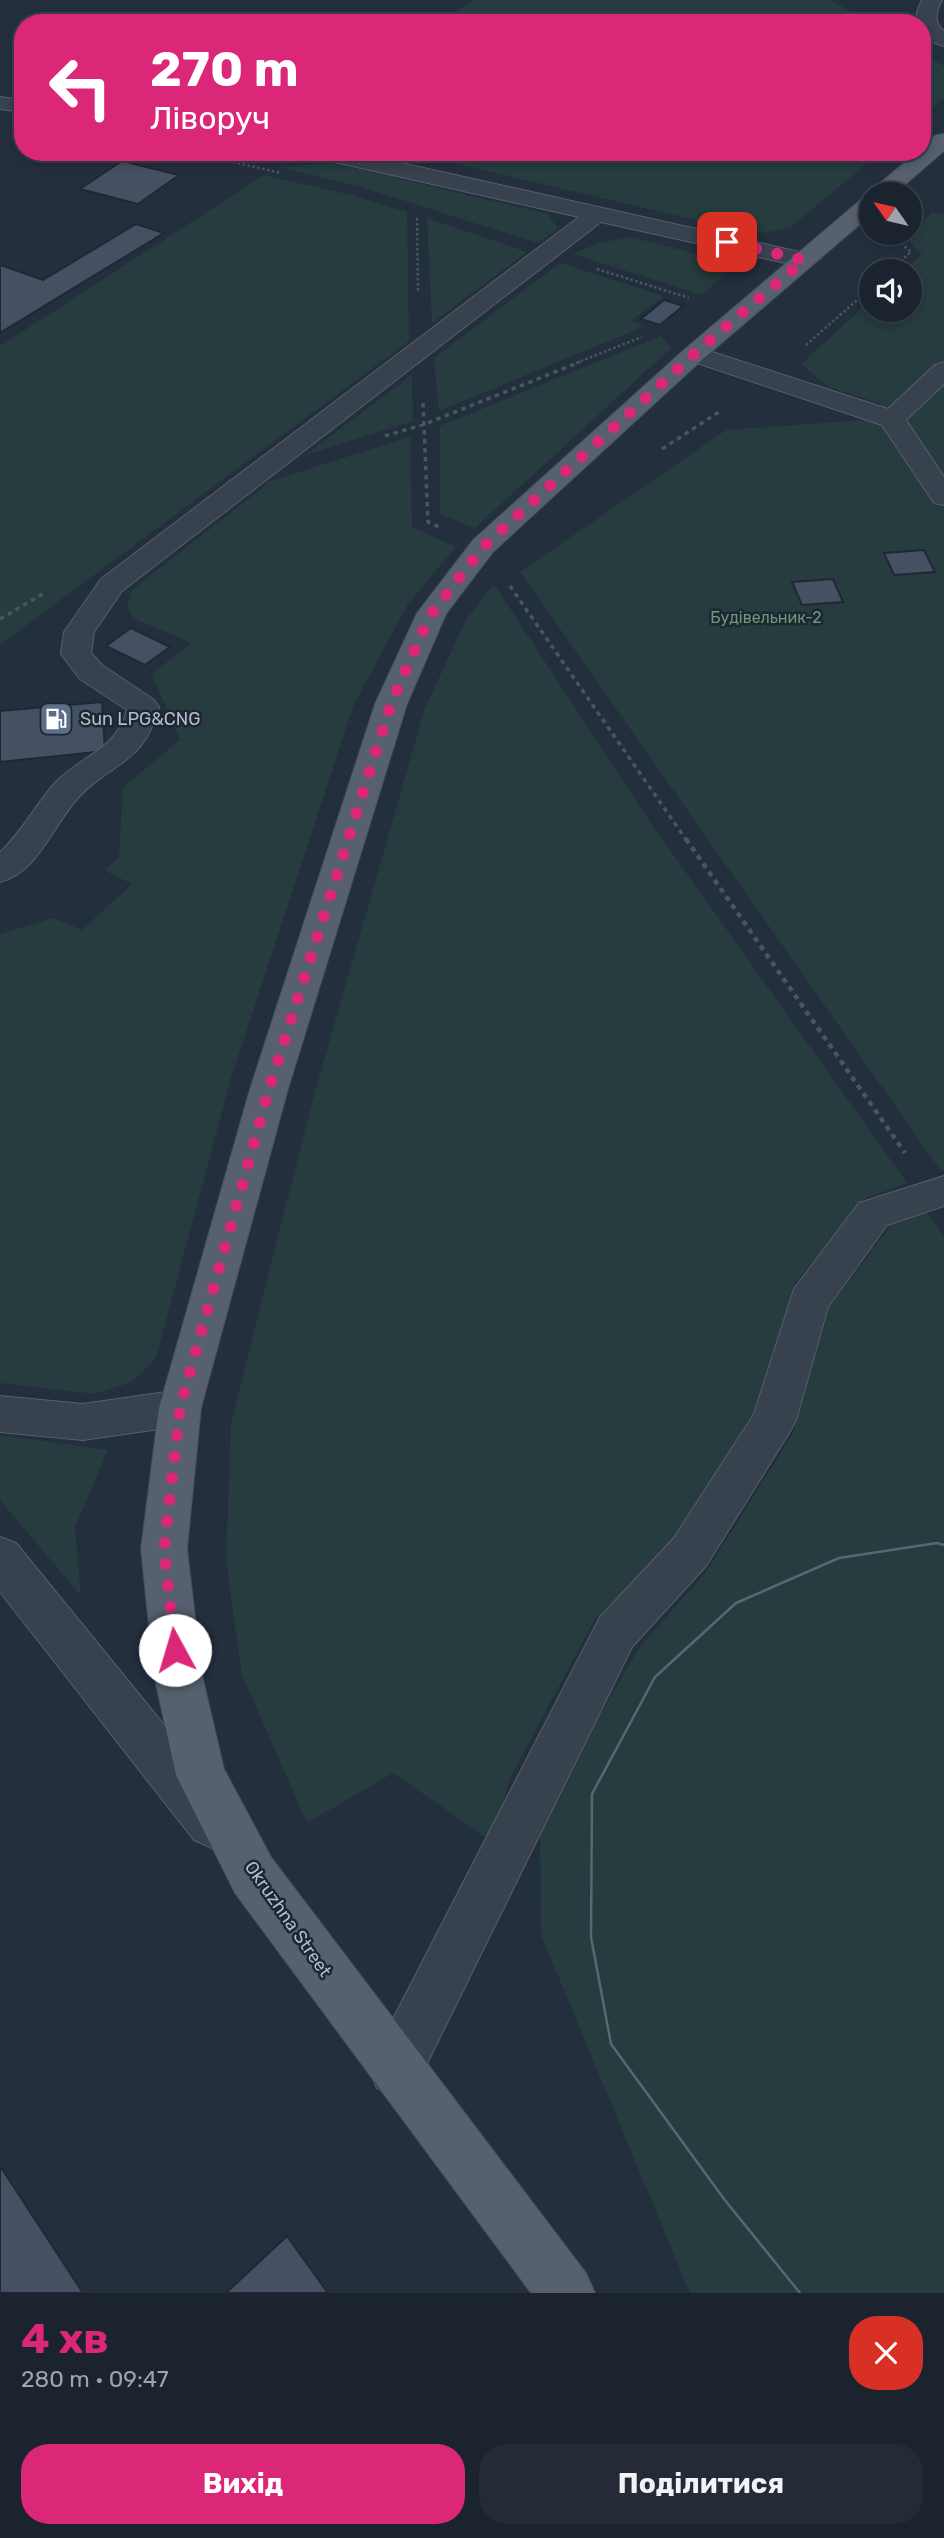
<!DOCTYPE html>
<html lang="uk">
<head>
<meta charset="utf-8">
<style>
  :root { --surface:#1b232e; --page:#242b36; --text:#f1f3f6; --muted:#a0a4aa; --line:#39404a; --accent:#db2777 }
  body { margin:0; font-family:Rubik,sans-serif; background:var(--page); color:var(--text); height:100vh; display:flex; flex-direction:column; font-size:26px; white-space:nowrap }
  * { box-sizing:border-box; margin:0 }
  p { font-size:23px; color:var(--muted) }
  .icon { flex:none; width:38px; height:38px; fill:none; stroke:currentColor; stroke-width:2; stroke-linecap:round; stroke-linejoin:round }
  .map { position:relative; height:2293px; overflow:hidden }
  .drawer { display:flex; flex-direction:column; background:var(--surface); flex:1 }
  .drawer>* { flex:none }
  .hud { position:absolute; left:14px; top:14px; width:917px; height:147px; border-radius:28px; box-shadow:0 4px 10px #0003,0 0 0 2px var(--line); background:#db2777; color:#fff; overflow:hidden }
  .needle { width:46px; rotate:304deg }
  .controls { position:absolute; left:859px; top:182px; display:grid; gap:14px }
  .controls a { display:grid; place-items:center; width:63px; height:63px; border-radius:50%; background:var(--surface); box-shadow:0 4px 10px #0003,0 0 0 2px var(--line); font-size:35px }
  .pin { position:absolute; display:grid; place-items:center; width:60px; height:60px; color:#fff; margin:-30px; border-radius:14px; box-shadow:0 4px 10px #0006 }
  .me { position:absolute; width:77px; margin:-38px; rotate:354deg; stroke-linejoin:round; filter:drop-shadow(0 0 5px #0008) }
  .turn { display:flex; align-items:center; gap:24px; height:147px; padding:0 21px; font-size:32px }
  .turn .icon { width:91px; height:91px; stroke-width:2.5 }
  .turn b { display:block; font-size:49px; line-height:60px }
  .round { display:grid; place-items:center; flex:none; width:74px; height:74px; border-radius:28px; background:var(--page) }
  .head { display:flex; align-items:center; justify-content:space-between; height:119px; padding:0 21px }
  h1 { font-size:42px; font-weight:700; line-height:52px; color:var(--accent) }
  .action { display:flex; gap:14px; margin-top:auto; padding:14px 21px }
  .action a { flex:1; height:80px; border-radius:28px; background:var(--accent); color:#fff; font-size:28px; font-weight:700; line-height:80px; text-align:center }
  .action a+a { background:var(--page); color:var(--text) }
  .map>svg:first-child { display:block }
  .green { fill:#263c3f }
  .building { fill:#455162; stroke:#1f2835; stroke-width:2 }
  .lines { fill:none; stroke-linecap:round; stroke-linejoin:round }
  .lane-casing { stroke:#565f6c; stroke-width:2 }
  .primary-casing { stroke:#414a57; stroke-width:2 }
  .path-far2 { stroke:#44595c; stroke-width:2.5; stroke-dasharray:2.5 2.5; stroke-linecap:butt }
  .path-far1 { stroke:#44595c; stroke-width:3.5; stroke-dasharray:4.5 4.5; stroke-linecap:butt }
  .path { stroke:#44595c; stroke-width:4.5; stroke-dasharray:5 5; stroke-linecap:butt }
  .lane { fill:#38414e; fill-rule:evenodd }
  .primary { fill:#56606e; fill-rule:evenodd }
  .tram { stroke:#5a6575; stroke-width:2.5 }
  .route { stroke:#db2777; stroke-width:12; stroke-dasharray:0 21.6 }
  .labels { text-anchor:middle; dominant-baseline:central; stroke-width:5; stroke-linejoin:round; paint-order:stroke }
  .far-park-label { font-size:16px; fill:#6b9a76; stroke:#1d2633 }
  .poi-label { font-size:18px; fill:#b4bcc9; stroke:#1d2633; text-anchor:start }
  .street-label { font-size:18px; fill:#b4bcc9; stroke:#1d2633 }
</style>
</head>
<body>
<div class="map">
<svg width="944" height="2293" viewBox="0 0 944 2293">
  <rect width="100%" height="100%" fill="#242f3e"/>
  <!-- green -->
  <path class="green" d="M472 0H831L870 23H442Z
    M922 53 944 66V98L922 117Z
    M406 152H880L791 227 765 233 743 231Z
    M332 163 548 214 558 229 538 243 361 187 277 167Z
    M264 175 351 195 407 212 409 341 0 645V346Z
    M933 212 944 215V1170L941 1171 520 572 726 430 864 420 881 404 829 387 801 364 871 300 872 310H910V271H904L922 254 905 237Z
    M427 218 527 252 432 323Z
    M631 237 736 264 702 295 573 254 599 243Z
    M560 263 664 296 631 321 645 326 439 411 434 358Z
    M661 336 671 348 475 528 440 514V426Z
    M412 375 413 421 305 455Z
    M410 437 412 527 456 547 408 604 354 704 231 1078 156 1358 132 1382 95 1394 0 1383V934L54 918 82 930 132 884 104 870 119 857 123 787 180 740 152 674 191 643 133 618 127 607 132 590 271 481Z
    M494 584 648 819 907 1183 862 1200 795 1284 755 1409 679 1539 595 1619 509 1780 494 1843 393 1773 307 1823 242 1675 226 1561 231 1422 314 1095 425 708 466 620Z
    M926 1211 944 1236V2293H690L541 1935 540 1817 639 1648 706 1572 793 1433 829 1308 891 1225Z
    M0 1435 108 1450 75 1527 81 1596 0 1500Z"/>
  <!-- building -->
  <path class="building" d="M122 161 179 175 138 204 80 189Z
    M136 224 164 233 0 333V265L43 280Z
    M664 300 683 306 660 325 641 319Z
    M924 550 935 572 894 575 884 553Z
    M833 579 843 602 802 605 792 582Z
    M131 628 170 647 145 665 106 646Z
    M102 702 105 751 0 762V711Z
    M0 2166 83 2293H0Z
    M287 2236 328 2293H226Z"/>
  <g class="lines">
    <defs>
      <path id="lane" d="M922 0H942C936 11 933 22 944 31V46C931 43 922 37 922 23H917V12Z
        M0 97 23 100V112L0 109Z
        M310 152H352L804 253 812 255 816 260 812 265 804 267 601 222 122 591 94 632 91 653 102 665 154 700 159 707C144 764 113 761 79 797 53 824 39 872 0 882V852C22 832 35 805 55 783 80 756 116 751 127 710L80 679 61 654 64 632 101 579 579 217 321 159 313 157Z
        M694 346 888 409 935 365 944 362V384L906 420 944 477V505L934 503 882 425 685 359 681 354 685 349Z
        M944 1176V1206L887 1225 828 1307 796 1420 789 1433 706 1566 632 1647 415 2088 396 2096 377 2088 369 2069 377 2050 600 1617 674 1538 754 1414 794 1289 859 1203Z
        M180 1390 195 1395 201 1408 195 1421 180 1426 83 1440 0 1432V1396L83 1404Z
        M0 1537 16 1543 230 1806 237 1823 230 1840 212 1848 194 1840 0 1592Z"/>
      <path id="primary" d="M944 134V151L894 194H872V214L703 359 493 552 446 614 407 704 288 1089 201 1408 187 1549 202 1675 224 1769 271 1857 586 2273 595 2293H531L235 1893 176 1775 154 1675 141 1549 159 1408 250 1089 375 704 417 613 473 540 685 349 864 197 871 196 873 189 917 152H922V147L936 135Z"/>
    </defs>
    <!-- lane casing -->
    <use href="#lane" class="lane-casing"/>
    <!-- primary casing -->
    <use href="#primary" class="primary-casing"/>
    <!-- path-far2 -->
    <path class="path-far2" d="M189 152 281 173
      M417 218 418 293
      M597 269 689 298
      M889 271 911 252 897 239
      M806 345 872 287
      M576 363 642 337"/>
    <!-- path-far1 -->
    <path class="path-far1" d="M423 403 428 522 439 527
      M385 436 425 424 580 362
      M662 449 722 410
      M510 586 687 841
      M0 619 46 592"/>
    <!-- path -->
    <path class="path" d="M686 839 905 1153"/>
    <!-- lane -->
    <use href="#lane" class="lane"/>
    <!-- primary -->
    <use href="#primary" class="primary"/>
    <!-- tram -->
    <path class="tram" d="M800 2293 724 2199 611 2044 591 1937 592 1794 655 1677 736 1603 839 1558 937 1543 944 1545"/>
  </g>
  <g class="lines">
    <!-- route -->
    <path class="route" d="M175 1650 164 1549 180 1408 269 1089 391 704 421 635 432 613 483 547 694 354 804 260 727 242"/>
  </g>
  <!-- icons -->
  <defs>
    <symbol id="fuel-square" viewBox="-11 -11 22 22"><rect x="-9" y="-9" width="18" height="18" rx="4" fill="#5c6f8a" stroke="#1d2633"/><path d="M-5.5-6h7V0h2V4h1.3V-2.5L3-4.5l.8-.8L6-3V5H2.5V1h-1V6h-7ZM-4.2-4.7v3.2H.2V-4.7Z" fill="#fff"/></symbol>
  </defs>
  <g fill-rule="evenodd">
    <use href="#fuel-square" x="37" y="700" width="38" height="38"/>
  </g>
  <g class="labels">
    <!-- far-park labels -->
    <g class="far-park-label">
      <text x="766" y="617">Будівельник-2</text>
    </g>
    <!-- poi labels -->
    <g class="poi-label">
      <text x="80" y="719">Sun LPG&amp;CNG</text>
    </g>
    <!-- street labels -->
    <g class="street-label">
      <text transform="translate(288 1919) rotate(55)">Okruzhna Street</text>
    </g>
  </g>
</svg>
<div class="controls">
<a><svg class="needle" viewBox="-14 -14 28 28"><path d="M0-13l5 13h-10z" fill="#e53935"/><path d="M0 13l5-13h-10z" fill="#a0a4aa"/></svg></a>
<a><svg class="icon" aria-label="sound" viewBox="0 0 24 24"><path d="M4 9h4l5-4v14l-5-4H4zM17 9q2 3 0 6"/></svg></a>
</div>
<div class="pin" style="left:727px;top:242px;background:#d93025"><svg class="icon" aria-label="arrive" viewBox="0 0 24 24"><path d="M6 21V4h12l-3 4 3 4H6"/></svg></div>
<svg class="me" style="left:175px;top:1650px" viewBox="-20 -20 40 40"><circle r="19" fill="#fff"/><path d="M0-13L10 11 0 6-10 11z" fill="#db2777"/></svg>
<div class="hud">
<div class="turn"><svg class="icon" aria-label="left" viewBox="0 0 24 24"><path d="M17 20v-9H6M10 6l-5 5 5 5"/></svg><div><b>270 m</b>Ліворуч</div></div>
</div>
</div>
<section class="drawer">
<div class="head"><div><h1>4 хв</h1><p>280 m · 09:47</p></div><a class="round" style="background:#d93025;color:#fff"><svg class="icon" aria-label="close" viewBox="0 0 24 24"><path d="M6 6l12 12M18 6L6 18"/></svg></a></div>
<div class="action"><a>Вихід</a><a>Поділитися</a></div>
</section>
</body>
</html>
